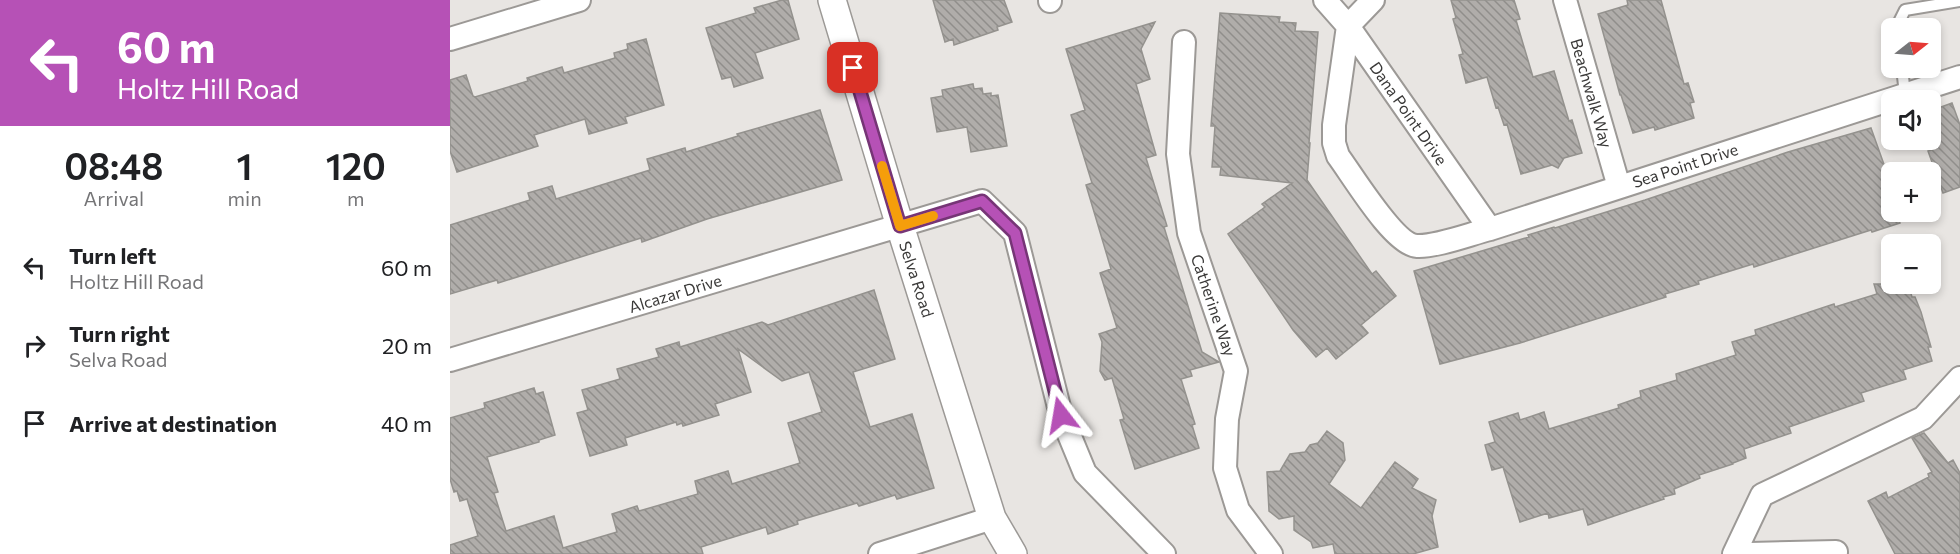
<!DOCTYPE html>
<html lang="en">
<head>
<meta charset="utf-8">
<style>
  :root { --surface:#fff; --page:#f6f6f6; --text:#202124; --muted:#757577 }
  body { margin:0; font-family:Commissioner,sans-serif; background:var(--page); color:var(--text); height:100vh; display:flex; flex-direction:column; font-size:22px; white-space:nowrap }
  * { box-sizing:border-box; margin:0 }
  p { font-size:20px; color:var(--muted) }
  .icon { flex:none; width:33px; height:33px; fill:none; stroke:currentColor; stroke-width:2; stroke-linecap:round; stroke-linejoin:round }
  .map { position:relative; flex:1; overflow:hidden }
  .side { display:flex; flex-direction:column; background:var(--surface); width:450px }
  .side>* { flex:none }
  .banner { background:#b651b6; color:#fff; overflow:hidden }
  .needle { width:39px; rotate:73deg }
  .tools { position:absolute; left:1431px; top:18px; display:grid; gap:12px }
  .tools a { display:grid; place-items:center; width:60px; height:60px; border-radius:9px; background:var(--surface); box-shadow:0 3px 9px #0003; font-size:30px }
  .pin { position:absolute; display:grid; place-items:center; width:51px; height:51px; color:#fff; margin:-26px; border-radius:12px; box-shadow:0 3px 9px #0006 }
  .me { position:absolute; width:66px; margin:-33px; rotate:346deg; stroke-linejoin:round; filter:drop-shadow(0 0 4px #0008) }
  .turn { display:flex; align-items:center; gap:21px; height:126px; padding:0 18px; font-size:27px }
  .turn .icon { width:78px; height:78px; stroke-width:2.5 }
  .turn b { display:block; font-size:42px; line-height:51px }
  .eta { display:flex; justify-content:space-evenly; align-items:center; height:102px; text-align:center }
  .eta b { font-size:36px; font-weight:600; line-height:42px }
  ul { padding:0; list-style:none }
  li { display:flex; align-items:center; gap:18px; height:78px; padding:0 18px }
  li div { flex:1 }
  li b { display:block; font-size:22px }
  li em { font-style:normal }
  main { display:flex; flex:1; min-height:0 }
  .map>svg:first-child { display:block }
  .building { fill:url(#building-back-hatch); stroke:#94928e; stroke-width:1.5 }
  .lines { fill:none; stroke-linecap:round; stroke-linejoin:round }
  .service-casing { stroke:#9c9996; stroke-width:14 }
  .minor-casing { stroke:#9c9996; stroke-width:26 }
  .tertiary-casing { stroke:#9c9996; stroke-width:30 }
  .service { stroke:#fff; stroke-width:10 }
  .minor { stroke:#fff; stroke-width:22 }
  .tertiary { stroke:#fff; stroke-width:27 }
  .route-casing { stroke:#763576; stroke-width:15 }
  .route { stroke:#b651b6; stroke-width:10 }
  .slow { stroke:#f59e0b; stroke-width:10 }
  .labels { text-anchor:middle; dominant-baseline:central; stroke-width:5; stroke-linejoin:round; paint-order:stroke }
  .street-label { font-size:16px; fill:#3a3938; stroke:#fff }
</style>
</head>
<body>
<main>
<section class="side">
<div class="banner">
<div class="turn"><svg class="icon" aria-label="left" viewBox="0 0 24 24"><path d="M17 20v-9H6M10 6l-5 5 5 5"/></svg><div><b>60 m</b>Holtz Hill Road</div></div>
</div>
<div class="eta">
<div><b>08:48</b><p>Arrival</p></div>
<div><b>1</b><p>min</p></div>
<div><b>120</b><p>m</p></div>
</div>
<ul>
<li><svg class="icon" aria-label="left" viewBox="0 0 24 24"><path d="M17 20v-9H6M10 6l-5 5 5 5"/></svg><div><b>Turn left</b><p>Holtz Hill Road</p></div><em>60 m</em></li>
<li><svg class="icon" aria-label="right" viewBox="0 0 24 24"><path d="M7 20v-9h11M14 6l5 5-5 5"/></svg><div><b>Turn right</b><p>Selva Road</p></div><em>20 m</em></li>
<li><svg class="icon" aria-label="arrive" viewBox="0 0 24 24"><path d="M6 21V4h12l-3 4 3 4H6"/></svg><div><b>Arrive at destination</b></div><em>40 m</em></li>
</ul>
</section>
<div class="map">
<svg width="1510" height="554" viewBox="0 0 1510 554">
  <defs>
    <pattern id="building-back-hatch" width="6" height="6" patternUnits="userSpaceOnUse" patternTransform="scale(1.5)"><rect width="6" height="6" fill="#b0adaa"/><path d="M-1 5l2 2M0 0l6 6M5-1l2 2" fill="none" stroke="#908e8b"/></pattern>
  </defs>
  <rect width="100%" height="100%" fill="#e8e5e2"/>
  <!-- building -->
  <path class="building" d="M332 0H338L349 39 305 53 313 78 284 87 281 77 272 79 256 28 306 13 304 8Z
    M483 0H554L562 22 547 27 548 30 504 45 503 39 495 42Z
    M1001 0H1064L1070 19 1066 20 1083 77 1104 71 1119 121 1122 120 1132 153 1114 158 1108 168 1102 165 1071 174 1057 124 1054 125 1048 107 1046 108 1037 77 1016 83 1009 55 1013 54 1003 19 1006 18Z
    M1177 0H1211L1234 84 1238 83 1244 102 1240 103 1244 118 1205 130 1204 127 1183 133 1171 95H1170L1148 14 1178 5Z
    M770 13 830 17 829 22 846 23 845 31 868 32 859 143H860L857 180 922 274 926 271 946 296 911 325 918 333 886 359 877 348 866 357 843 330 778 234 815 207 812 204 842 183 770 175 771 167H762L765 126H761Z
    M705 22 691 49 700 79 686 84 706 155 696 158 717 226 714 227 752 352 769 362 740 370 742 376 731 379 745 424 742 425 749 448 685 469 670 420 674 419 662 378 655 380 650 371 652 342 649 334 667 328 650 273 661 269 636 185 642 183 621 115 635 110 616 49Z
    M196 39 214 105 175 117 177 123 139 134 135 119 84 135 88 146 7 172 0 151V80L16 75 23 96 25 97 78 81 77 78 112 67 114 73 165 58 164 53 178 49 177 44Z
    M523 84 524 89 532 88 533 94 541 93V96L548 95 557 146 521 152 517 127 487 132 481 98 493 96 492 90Z
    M1502 103 1510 125V187L1493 193 1478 151 1482 150 1480 111Z
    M370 110 392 180 257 219 192 242 191 238 48 283 47 280 0 294V225L80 200 78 193 102 186 106 199 200 170 197 159 235 148 236 152 288 136 287 134Z
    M1421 128 1442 187V212H1446L1450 223 1422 232 1421 230 1304 267 1303 264 1248 281 1249 284 1215 294 1216 297 1070 343 990 364 964 271 1079 237 1078 235 1104 227 1105 228 1195 200 1338 152Z
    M1424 284H1458L1462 297H1465L1471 312 1481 347H1478L1482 361 1453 370 1456 379 1411 393 1414 401 1339 427 1341 433 1294 449 1296 458 1283 463V464L1249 475 1250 478 1224 489 1225 494 1213 497 1214 499 1138 525 1133 509 1099 518 1098 513 1070 522 1053 467 1042 470 1035 445 1045 442 1039 422 1068 413 1070 420 1094 412 1099 429 1169 408 1168 405 1191 397 1190 391 1227 380 1226 374 1286 355 1282 342 1306 335 1305 330 1384 304 1385 307 1427 294Z
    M424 290 445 359 403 372 420 427 462 414 484 488 447 499 445 495 409 506 407 503 347 521 348 524 318 534 316 527 251 547 253 554H0V545L28 536 17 499 10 501 7 491 4 492 0 479V418L35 408 34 403 84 388 86 394 93 392 105 435 89 440V442L37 457 48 492 44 493 56 531 104 516 113 548 167 532 162 514 187 506 189 511 248 494 245 481 278 471 282 484 350 463 338 423 372 412 359 372 332 381 288 349 301 392 265 404 269 415 233 426 232 423 227 425 226 422 175 438 177 445 140 456 127 413 138 410 132 390 170 379 167 369 209 357 206 349 229 342 230 347 312 322 318 325Z
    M877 431 893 443 895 460 879 484 911 508 945 462 968 479 962 488 986 500 982 516 988 547 963 554H885L883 544 863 548 861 542 844 530V516L829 519 819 511 817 472 830 471 840 454 855 452 860 445 868 443Z
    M1474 433 1498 463 1503 460 1510 473V554H1445L1418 501 1436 492 1438 498 1479 477 1478 474 1482 472 1462 438Z"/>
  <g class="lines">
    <defs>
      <path id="service" d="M1449 28V22L1455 10 1510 1
        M1452 68 1455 94"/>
      <path id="minor" d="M600 0V1
        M875 0 898 26 1040 229
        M923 0 898 26 884 125V143L888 156C903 176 944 245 967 246 986 247 1020 234 1040 229L1510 77
        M1115 0 1169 187
        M0 39 129 0
        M734 42 728 154 739 233 786 371 777 419 775 468 788 510 821 554
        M0 360 532 201 565 233 611 415 635 473 714 554
        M430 554 542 518
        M1284 554 1312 495 1473 418 1510 378
        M1300 554 1386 552"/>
      <path id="tertiary" d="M382 0 450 226 542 518 563 554"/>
    </defs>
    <!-- service casing -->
    <use href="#service" class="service-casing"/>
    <!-- minor casing -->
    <use href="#minor" class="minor-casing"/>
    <!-- tertiary casing -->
    <use href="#tertiary" class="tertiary-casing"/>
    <!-- service -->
    <use href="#service" class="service"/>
    <!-- minor -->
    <use href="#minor" class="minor"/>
    <!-- tertiary -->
    <use href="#tertiary" class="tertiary"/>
  </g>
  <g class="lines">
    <defs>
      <path id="route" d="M403 68 450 226 532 201 565 233 611 415"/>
    </defs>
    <!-- route casing -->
    <use href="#route" class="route-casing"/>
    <!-- route -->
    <use href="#route" class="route"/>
    <!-- slow -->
    <path class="slow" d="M432 166 450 226 483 216"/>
  </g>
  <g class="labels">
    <!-- street labels -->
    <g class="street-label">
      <text transform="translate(1142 93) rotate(74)">Beachwalk Way</text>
      <text transform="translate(959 113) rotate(55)">Dana Point Drive</text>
      <text transform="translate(1235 165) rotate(-18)">Sea Point Drive</text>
      <text transform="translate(467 279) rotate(72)">Selva Road</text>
      <text transform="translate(225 293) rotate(-17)">Alcazar Drive</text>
      <text transform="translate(764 305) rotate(71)">Catherine Way</text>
    </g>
  </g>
</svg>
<div class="tools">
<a><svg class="needle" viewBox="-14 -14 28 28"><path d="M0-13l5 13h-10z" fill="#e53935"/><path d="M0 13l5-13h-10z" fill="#757577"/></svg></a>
<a><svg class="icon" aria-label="sound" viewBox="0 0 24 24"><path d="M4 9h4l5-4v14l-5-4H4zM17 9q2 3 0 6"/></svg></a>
<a>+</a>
<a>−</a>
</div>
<div class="pin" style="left:403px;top:68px;background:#d93025"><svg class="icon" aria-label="arrive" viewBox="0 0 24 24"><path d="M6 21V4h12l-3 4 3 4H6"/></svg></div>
<svg class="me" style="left:611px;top:415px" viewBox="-20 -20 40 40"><path d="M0-17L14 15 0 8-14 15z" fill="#b651b6" stroke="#fff" stroke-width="4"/></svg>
</div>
</main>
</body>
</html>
